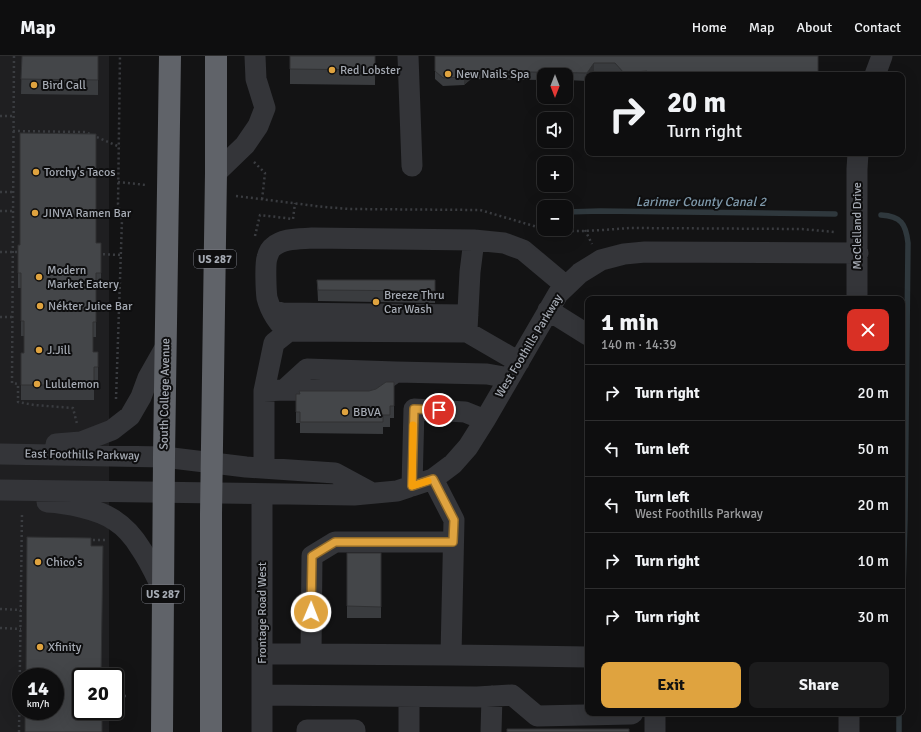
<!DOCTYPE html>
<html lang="en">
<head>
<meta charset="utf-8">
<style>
  :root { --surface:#0e0e0f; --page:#1c1c1d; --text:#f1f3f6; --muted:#9b9c9e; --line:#2e2e2f; --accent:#dfa33f }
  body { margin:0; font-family:Signika,sans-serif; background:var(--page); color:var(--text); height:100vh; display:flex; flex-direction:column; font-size:15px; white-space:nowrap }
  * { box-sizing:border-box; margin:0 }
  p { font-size:13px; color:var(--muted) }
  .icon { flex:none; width:22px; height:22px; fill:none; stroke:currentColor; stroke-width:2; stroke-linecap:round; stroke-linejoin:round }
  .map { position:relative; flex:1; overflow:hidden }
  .side { position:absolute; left:585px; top:240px; width:320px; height:420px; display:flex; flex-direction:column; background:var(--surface); border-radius:8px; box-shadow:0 4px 16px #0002,0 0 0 1px var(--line) }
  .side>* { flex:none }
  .top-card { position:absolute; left:585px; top:16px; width:320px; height:84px; border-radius:8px; box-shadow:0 4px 16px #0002,0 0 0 1px var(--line); background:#0e0e0f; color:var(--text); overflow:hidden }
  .needle { width:26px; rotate:180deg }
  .buttons { position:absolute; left:537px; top:12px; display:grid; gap:8px }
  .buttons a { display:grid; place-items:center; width:36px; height:36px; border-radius:8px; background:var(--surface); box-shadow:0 4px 16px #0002,0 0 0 1px var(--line); font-size:20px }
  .speed { position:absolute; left:12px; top:612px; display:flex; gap:8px; font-size:20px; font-weight:700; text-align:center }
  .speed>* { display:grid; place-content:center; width:52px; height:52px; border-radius:50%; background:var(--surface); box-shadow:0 4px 16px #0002,0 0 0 1px var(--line); line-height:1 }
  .speed small { font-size:10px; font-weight:400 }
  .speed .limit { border:2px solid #111; border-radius:6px; background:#fff; color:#111 }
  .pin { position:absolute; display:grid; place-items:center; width:34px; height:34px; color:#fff; margin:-17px; border:2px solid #fff; border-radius:50%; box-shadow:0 1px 4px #0007 }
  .me { position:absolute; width:44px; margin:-22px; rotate:1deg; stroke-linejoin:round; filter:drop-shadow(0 0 3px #0008) }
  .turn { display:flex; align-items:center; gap:14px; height:84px; padding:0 16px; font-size:18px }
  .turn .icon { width:52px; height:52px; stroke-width:2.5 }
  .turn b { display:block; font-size:28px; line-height:34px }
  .round { display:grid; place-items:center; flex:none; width:42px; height:42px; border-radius:8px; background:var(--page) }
  .overview { display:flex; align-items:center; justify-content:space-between; height:68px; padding:0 16px }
  h1 { font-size:24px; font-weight:700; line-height:30px }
  .primary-button { display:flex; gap:8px; margin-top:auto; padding:8px 16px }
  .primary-button a { flex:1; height:46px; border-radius:8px; background:var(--accent); color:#111; font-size:16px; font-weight:700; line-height:46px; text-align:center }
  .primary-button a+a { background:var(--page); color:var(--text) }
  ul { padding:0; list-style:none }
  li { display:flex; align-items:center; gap:12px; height:56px; padding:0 16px; border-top:1px solid var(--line) }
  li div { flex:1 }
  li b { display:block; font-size:15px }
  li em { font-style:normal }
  header { display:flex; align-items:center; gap:24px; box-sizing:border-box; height:56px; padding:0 20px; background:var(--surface); border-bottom:1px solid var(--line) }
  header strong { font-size:19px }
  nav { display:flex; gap:22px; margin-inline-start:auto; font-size:14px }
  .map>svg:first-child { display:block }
  .built { fill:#1f1f21; fill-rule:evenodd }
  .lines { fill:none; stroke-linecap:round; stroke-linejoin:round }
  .stream { stroke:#2f383d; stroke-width:5.5 }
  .path { stroke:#3a3c40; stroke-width:2.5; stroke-dasharray:2 3; stroke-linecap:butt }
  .minor { stroke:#343539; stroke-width:21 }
  .highway { stroke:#606369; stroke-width:22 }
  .wall { fill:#3a3c3f }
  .shaded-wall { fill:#303133 }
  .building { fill:#444649; stroke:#303133 }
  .route-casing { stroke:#916a29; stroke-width:10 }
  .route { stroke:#dfa33f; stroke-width:7 }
  .slow { stroke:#f59e0b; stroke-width:7 }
  .poi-dot { fill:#dfa33f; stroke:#0e0e0f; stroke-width:1.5 }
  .labels { text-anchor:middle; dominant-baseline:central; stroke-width:4; stroke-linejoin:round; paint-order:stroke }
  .shield { fill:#0e0e0f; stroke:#787b82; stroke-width:1 }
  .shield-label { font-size:11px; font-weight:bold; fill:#a5aab3 }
  .poi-label { font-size:12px; fill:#a5aab3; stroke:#0e0e0f; text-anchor:start }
  .street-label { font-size:12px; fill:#a5aab3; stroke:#0e0e0f }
  .water-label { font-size:13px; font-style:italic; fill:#7f99ab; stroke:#0e0e0f }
</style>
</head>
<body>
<header>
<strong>Map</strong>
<nav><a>Home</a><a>Map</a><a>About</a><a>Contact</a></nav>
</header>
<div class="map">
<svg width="921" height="676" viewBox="0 0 921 676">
  <rect width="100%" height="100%" fill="#131314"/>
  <!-- built -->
  <path class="built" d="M0 0H109V621H81V655H109V676H0ZM21 621H55V655H21Z"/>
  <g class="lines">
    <!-- stream -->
    <path class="stream" d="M566 156 600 155 835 158
      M542 157H544
      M881 159C901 160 906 168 908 187L905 463 902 568
      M899 676V657"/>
    <!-- path -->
    <path class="path" d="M14 0 12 327 18 328V346L34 349 73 352 77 368
      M0 60H13
      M13 75 85 76 120 91
      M254 106 265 117 262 144
      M118 126 146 129
      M0 136H13
      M236 140 324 151 350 153 480 154 544 173
      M0 155H13
      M547 173C574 177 603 174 630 172L802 173 834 176
      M585 174 592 188
      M255 180 260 159 293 163 295 147
      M0 196H21
      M98 198 121 199
      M0 261H12
      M116 343 122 164 118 148 120 0
      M88 484H107
      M0 553 21 554
      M0 572 21 573
      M115 640H126
      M19 676 22 458"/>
    <!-- minor -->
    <path class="minor" d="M408 0 412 110
      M875 19 882 0
      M216 117 245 89 258 70 265 52 256 23 255 0
      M857 243V113L858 97
      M272 254 282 257 468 259
      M548 254 588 279
      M467 274 470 216 474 184
      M519 306 467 276 289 275C279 270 270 254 267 242 266 235 265 208 267 202 268 198 270 193 273 191 283 182 299 183 312 182L474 184 504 187 523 194 566 230
      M284 334 369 335 396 316
      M264 335 284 334 307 313 396 316 487 318 509 322
      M56 388 81 386 112 374 130 360 141 341 148 322 165 292
      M0 398 164 401 246 411 335 417 372 437
      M264 412V335L274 287 289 275
      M433 423 454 464 451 599 588 601
      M412 430 414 353 465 356 485 364
      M0 434 354 439 397 435 433 423 453 408 468 391 485 364 558 238 580 217 601 204 624 198 645 196 858 197
      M47 446C66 447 98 453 114 464 125 471 135 483 141 493 150 506 156 520 163 534
      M262 598H311
      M451 599 311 598 312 500 335 486H453
      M262 639 477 641 512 639 537 660 631 658 633 657
      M262 676V438
      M307 676V674H355V676
      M409 676V641
      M491 676 492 640
      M655 676V657
      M849 676V657"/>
    <!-- highway -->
    <path class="highway" d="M162 676 164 401 170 0
      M211 676V458L216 117V0"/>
  </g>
  <!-- wall -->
  <path class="wall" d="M22 0H98V39L21 38Z
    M290 0H375V29L290 28Z
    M435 0H818V19H619L615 15H594L588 19V23L587 25 566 24V19H544V24L471 23 464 29 443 30 435 23Z
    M101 187V232H96V281H93V296H98V326H94V344H21V297H24V280H21V232H18V189Z
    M317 224H435V247L318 245Z
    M394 326V362H390V371H383V378L300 377V367H296V338L369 335Z
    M347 497H381V562H347Z"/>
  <!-- shaded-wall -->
  <path class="shaded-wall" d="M594 7V15L591 19H588V23L587 25V17Z
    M471 15V23L464 29V21Z"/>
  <!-- building -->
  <path class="building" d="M22 0H98V24L21 23Z
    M290 0H375V14L290 13Z
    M435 0H818V19H749L747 17 724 18 722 16 649 17 647 15 624 17 615 7H594L587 17 471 15 464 21 443 22 435 15Z
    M20 77 96 78V187H101V217H96V266H93V296H98V311H94V329H21V297H24V265H21V217H18V189H20Z
    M317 224H435V235L318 234Z
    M386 326H394V350H390V359H383V366H300V356H296V338H300L299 335H369L376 333Z
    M27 481 91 482V490H103L101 621H81V655H102V676H25V655H55V621H26Z
    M347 497H381V551L347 550Z
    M507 673H629V676H507Z"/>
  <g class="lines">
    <defs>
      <path id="route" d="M311 556 312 500 335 486H453L454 464 433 423 412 430 414 353 439 354"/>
    </defs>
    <!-- route casing -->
    <use href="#route" class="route-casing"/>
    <!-- route -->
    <use href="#route" class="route"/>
    <!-- slow -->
    <path class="slow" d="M413 369 412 430 428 425"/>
  </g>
  <!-- markers -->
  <g class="poi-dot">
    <circle cx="332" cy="14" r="4"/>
    <circle cx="448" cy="18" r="4"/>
    <circle cx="34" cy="29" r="4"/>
    <circle cx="36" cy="116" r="4"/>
    <circle cx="35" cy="157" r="4"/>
    <circle cx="39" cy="221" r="4"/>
    <circle cx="376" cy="246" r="4"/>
    <circle cx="40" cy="250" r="4"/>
    <circle cx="39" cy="294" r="4"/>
    <circle cx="37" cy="328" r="4"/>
    <circle cx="345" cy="356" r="4"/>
    <circle cx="38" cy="506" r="4"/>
    <circle cx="40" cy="591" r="4"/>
  </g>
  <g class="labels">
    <!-- shield labels -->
    <g class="shield">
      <rect x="194" y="194" width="42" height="18" rx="3"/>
      <rect x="142" y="529" width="42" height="18" rx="3"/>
    </g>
    <g class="shield-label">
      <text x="215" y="203">US 287</text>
      <text x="163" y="538">US 287</text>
    </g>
    <!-- poi labels -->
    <g class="poi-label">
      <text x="340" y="14">Red Lobster</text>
      <text x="456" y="18">New Nails Spa</text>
      <text x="42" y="29">Bird Call</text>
      <text x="44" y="116">Torchy's Tacos</text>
      <text x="43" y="157">JINYA Ramen Bar</text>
      <text x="47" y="214">Modern<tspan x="47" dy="14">Market Eatery</tspan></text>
      <text x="384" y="239">Breeze Thru<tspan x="384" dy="14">Car Wash</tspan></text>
      <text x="48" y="250">Nékter Juice Bar</text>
      <text x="47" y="294">J.Jill</text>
      <text x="45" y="328">Lululemon</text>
      <text x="353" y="356">BBVA</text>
      <text x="46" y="506">Chico's</text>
      <text x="48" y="591">Xfinity</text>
    </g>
    <!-- street labels -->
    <g class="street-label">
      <text transform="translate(857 170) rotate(-90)">McClelland Drive</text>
      <text transform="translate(529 290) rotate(-59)">West Foothills Parkway</text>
      <text transform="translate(165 338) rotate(-89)">South College Avenue</text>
      <text transform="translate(82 399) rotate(1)">East Foothills Parkway</text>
      <text transform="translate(262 557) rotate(-90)">Frontage Road West</text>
    </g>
    <!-- water labels -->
    <g class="water-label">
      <text x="701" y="146">Larimer County Canal 2</text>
    </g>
  </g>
</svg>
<div class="buttons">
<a><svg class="needle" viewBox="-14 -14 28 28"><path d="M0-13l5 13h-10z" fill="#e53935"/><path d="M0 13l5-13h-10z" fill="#9b9c9e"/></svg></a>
<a><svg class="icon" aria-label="sound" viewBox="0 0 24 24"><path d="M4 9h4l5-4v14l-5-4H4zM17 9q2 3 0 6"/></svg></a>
<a>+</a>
<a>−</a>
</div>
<div class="speed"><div>14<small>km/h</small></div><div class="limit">20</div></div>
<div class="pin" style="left:439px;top:354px;background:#d93025"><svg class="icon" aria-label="arrive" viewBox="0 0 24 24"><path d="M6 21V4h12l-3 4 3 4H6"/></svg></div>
<svg class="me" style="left:311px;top:556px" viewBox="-20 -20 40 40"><circle r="17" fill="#dfa33f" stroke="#fff" stroke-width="3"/><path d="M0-11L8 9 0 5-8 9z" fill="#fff"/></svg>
<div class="top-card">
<div class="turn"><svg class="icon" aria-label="right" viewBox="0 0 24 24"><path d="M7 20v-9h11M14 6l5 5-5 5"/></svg><div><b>20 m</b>Turn right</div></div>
</div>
<section class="side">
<div class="overview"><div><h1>1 min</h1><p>140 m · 14:39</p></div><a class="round" style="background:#d93025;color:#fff"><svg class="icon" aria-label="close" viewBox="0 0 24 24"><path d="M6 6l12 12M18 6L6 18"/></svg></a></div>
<ul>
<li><svg class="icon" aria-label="right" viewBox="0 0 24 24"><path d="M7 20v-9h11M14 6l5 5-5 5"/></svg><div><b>Turn right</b></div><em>20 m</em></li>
<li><svg class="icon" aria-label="left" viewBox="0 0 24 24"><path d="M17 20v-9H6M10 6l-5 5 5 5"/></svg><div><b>Turn left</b></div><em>50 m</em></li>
<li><svg class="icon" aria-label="left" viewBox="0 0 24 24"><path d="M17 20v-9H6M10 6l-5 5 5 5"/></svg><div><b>Turn left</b><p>West Foothills Parkway</p></div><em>20 m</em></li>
<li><svg class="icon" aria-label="right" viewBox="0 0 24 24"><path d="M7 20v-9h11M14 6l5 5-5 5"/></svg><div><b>Turn right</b></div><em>10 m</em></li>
<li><svg class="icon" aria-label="right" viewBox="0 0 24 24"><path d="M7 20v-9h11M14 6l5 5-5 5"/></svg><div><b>Turn right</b></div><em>30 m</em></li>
</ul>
<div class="primary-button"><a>Exit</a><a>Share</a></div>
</section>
</div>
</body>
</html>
